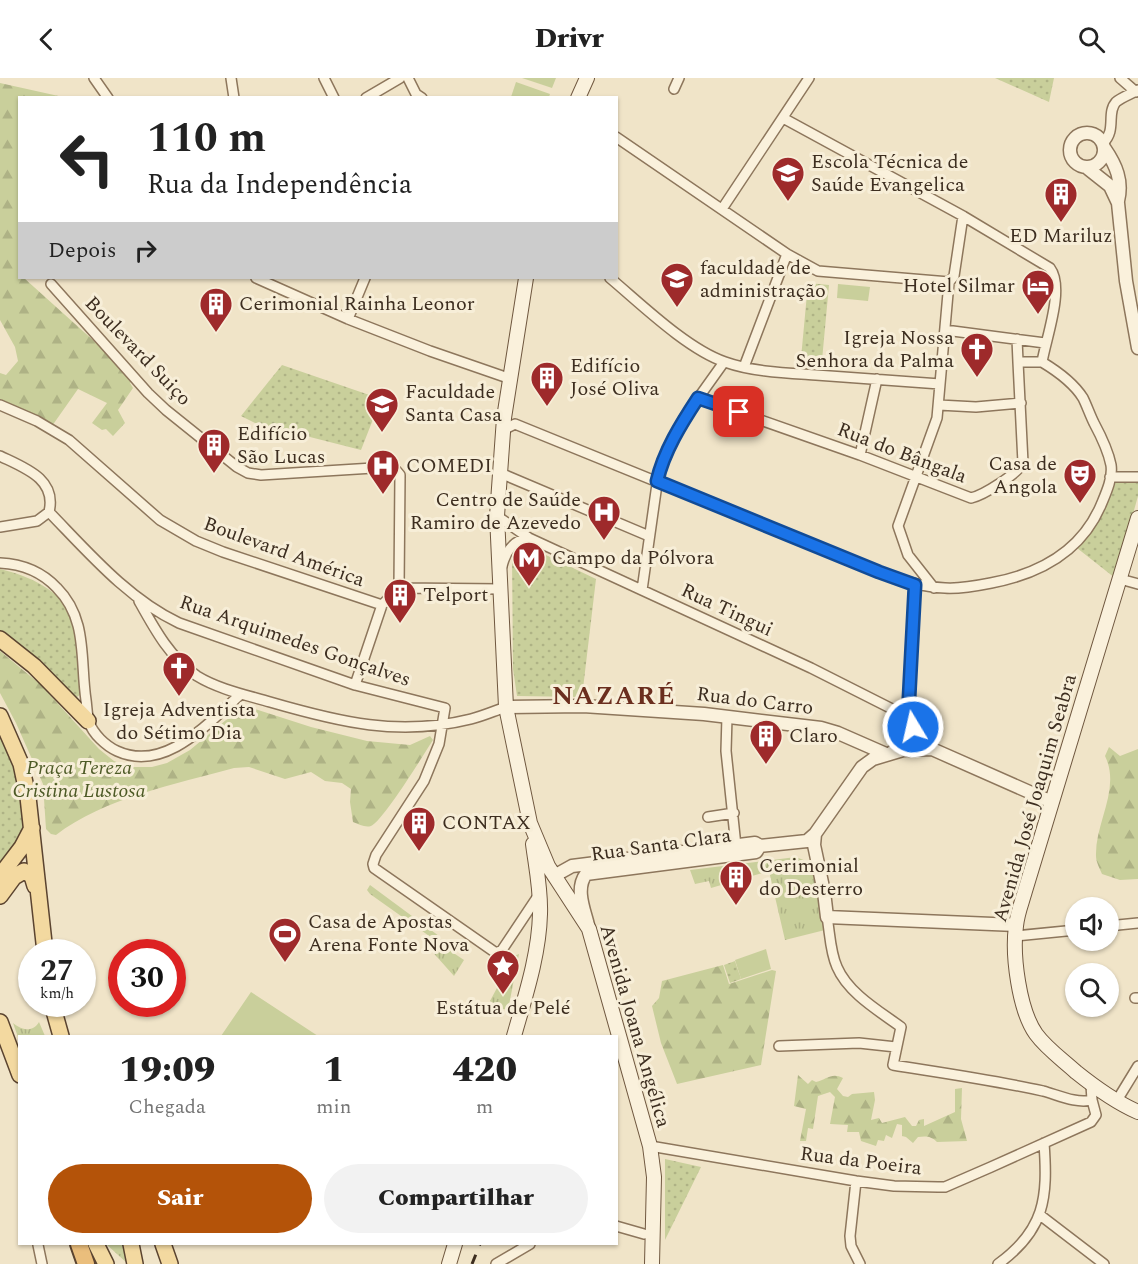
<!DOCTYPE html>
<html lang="pt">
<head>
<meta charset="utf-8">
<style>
  :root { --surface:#fff; --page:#f2f2f2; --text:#222; --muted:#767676; --accent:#b45309 }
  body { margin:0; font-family:Spectral,serif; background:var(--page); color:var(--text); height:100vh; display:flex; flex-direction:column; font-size:22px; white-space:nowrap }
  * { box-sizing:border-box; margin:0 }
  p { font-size:20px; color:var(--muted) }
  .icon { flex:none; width:33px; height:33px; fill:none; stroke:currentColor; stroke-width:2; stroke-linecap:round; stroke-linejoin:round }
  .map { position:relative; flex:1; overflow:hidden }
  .details { position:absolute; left:18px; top:957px; width:600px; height:210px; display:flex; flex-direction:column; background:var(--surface); border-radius:0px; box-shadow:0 2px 4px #0004 }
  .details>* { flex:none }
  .guide { position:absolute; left:18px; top:18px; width:600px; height:183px; border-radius:0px; box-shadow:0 2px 4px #0004; background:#fff; color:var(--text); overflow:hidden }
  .fabs { position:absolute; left:1065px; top:819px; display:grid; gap:12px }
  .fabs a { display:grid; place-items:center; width:54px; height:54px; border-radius:50%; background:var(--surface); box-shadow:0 2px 4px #0004; font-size:30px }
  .speed { position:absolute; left:18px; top:861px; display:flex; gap:12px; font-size:30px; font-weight:700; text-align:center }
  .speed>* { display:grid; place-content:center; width:78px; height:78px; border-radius:50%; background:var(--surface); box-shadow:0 2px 4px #0004; line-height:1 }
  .speed small { font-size:15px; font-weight:400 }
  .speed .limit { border:9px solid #d22; background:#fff; color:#111 }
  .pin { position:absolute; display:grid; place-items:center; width:51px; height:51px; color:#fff; margin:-26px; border-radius:12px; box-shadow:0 3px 9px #0006 }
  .me { position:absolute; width:66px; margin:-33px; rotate:351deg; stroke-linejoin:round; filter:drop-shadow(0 0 4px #0008) }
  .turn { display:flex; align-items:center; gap:21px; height:126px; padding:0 30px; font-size:27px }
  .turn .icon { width:78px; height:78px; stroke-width:2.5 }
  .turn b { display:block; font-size:42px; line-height:51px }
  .then { display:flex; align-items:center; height:57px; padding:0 30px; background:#0003; gap:12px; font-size:22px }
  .eta { display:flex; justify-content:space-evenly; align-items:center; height:102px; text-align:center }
  .eta b { font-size:36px; font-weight:800; line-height:42px }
  .cta { display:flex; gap:12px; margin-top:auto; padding:12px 30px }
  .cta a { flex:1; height:69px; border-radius:36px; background:var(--accent); color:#fff; font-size:24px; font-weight:800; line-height:69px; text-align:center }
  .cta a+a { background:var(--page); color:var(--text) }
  header { display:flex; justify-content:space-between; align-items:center; height:78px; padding:0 30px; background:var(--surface); font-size:27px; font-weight:800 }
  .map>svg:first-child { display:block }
  .grass { fill:url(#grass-tufts) }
  .forest { fill:url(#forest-firs) }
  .park { fill:url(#park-dots) }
  .pitch { fill:#c9cf9b }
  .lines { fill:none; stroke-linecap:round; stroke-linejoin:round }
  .minor-casing { stroke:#8d765c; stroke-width:12 }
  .tertiary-casing { stroke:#8d765c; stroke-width:15 }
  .secondary-casing { stroke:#6f573f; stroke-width:16 }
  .primary-casing { stroke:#5b4430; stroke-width:18 }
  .trunk-casing { stroke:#5b4430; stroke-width:20 }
  .minor { stroke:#faf1dc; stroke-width:9 }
  .tertiary { stroke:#faf1dc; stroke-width:12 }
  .secondary { stroke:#faf1dc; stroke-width:14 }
  .primary { stroke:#f3d9a0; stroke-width:15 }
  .trunk { stroke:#eabe7c; stroke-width:16 }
  .rail { stroke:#3d2e20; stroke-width:3; stroke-dasharray:10 10; stroke-linecap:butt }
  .route-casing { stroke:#114b97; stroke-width:15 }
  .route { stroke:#1a73e8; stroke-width:10 }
  .labels { text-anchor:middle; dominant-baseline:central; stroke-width:6; stroke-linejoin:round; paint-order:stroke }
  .poi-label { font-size:20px; fill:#3d2e20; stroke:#f7eed8; text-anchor:start }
  .street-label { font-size:20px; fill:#3d2e20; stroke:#f7eed8 }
  .park-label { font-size:20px; font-style:italic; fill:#4d5a26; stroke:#f7eed8 }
  .district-label { font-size:26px; font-weight:bold; letter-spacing:1.5px; fill:#6b2e1e; stroke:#f7eed8 }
</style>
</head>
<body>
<header><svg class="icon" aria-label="back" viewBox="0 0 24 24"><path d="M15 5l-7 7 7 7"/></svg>Drivr<svg class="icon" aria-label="search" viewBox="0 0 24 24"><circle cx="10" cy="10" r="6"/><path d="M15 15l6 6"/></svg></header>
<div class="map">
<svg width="1138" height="1186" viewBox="0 0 1138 1186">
  <defs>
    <pattern id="grass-tufts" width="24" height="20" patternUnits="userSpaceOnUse" patternTransform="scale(1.5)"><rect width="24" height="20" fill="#c9cf9b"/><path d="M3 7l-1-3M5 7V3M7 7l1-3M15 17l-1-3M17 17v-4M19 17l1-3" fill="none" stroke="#aeb285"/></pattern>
    <pattern id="forest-firs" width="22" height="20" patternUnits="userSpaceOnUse" patternTransform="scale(1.5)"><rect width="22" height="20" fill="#c9cf9b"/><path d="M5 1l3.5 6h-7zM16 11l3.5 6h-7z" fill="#aeb285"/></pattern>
    <pattern id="park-dots" width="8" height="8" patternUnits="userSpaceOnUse" patternTransform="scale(1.5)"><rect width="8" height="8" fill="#c9cf9b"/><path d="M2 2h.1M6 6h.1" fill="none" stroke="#aeb285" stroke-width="1.8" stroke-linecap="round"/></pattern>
  </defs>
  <rect width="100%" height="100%" fill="#f0e4c8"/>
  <!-- grass -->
  <path class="grass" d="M796 779 806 783 814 793 825 852 785 862 769 793 711 810 709 803 695 806 690 792Z
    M370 807 439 858 437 864 464 882 454 898 429 870 432 860 370 816 367 812Z
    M519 876 508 932 503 931 490 923 514 878Z
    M39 944 45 958H20L19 962 13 945C21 952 33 955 39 944Z
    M106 1166H125L128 1186Z"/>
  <!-- forest -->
  <path class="forest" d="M0 5 63 19 20 20V192L18 194 20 200H24L135 300 130 305 133 310 118 332 125 345 113 358 106 351 102 352 92 345 107 325 78 311 52 348 0 322V295L6 297 18 283 15 269 0 242Z
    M0 573 41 607 99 671 114 683 129 689H152L167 685 190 672 226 642 239 635 255 631 311 649 367 663 410 667 430 658 433 662C424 676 383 743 371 748 365 750 359 746 353 744L350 724 351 711 342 705 325 703 311 694 285 701 249 689 234 690C176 706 104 720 56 757L51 756 46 751 43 706 16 645 0 615Z
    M1109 669 1120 678 1138 671V801L1120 802 1102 796C1100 791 1096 784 1096 778 1095 744 1121 711 1105 678Z
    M723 887 729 906 772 892 776 893 761 987 677 1006 661 965 652 928 659 920 662 903Z
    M798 997 808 1006 812 1002 816 1004C827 1001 832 994 843 1000L837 1011 843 1018 848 1019 852 1016 874 1014 875 1022 871 1042 879 1040 882 1045 905 1039 912 1048H916L919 1042 924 1041V1048L955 1034V1011L962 1010 961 1041 967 1063 937 1064C931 1058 926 1058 918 1059L913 1065 906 1059 902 1058V1047L897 1046 892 1060 886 1057 884 1063 878 1062 876 1068 861 1063 859 1054H847L848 1047 830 1046 835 1019 830 1014 818 1018 813 1051 808 1050 806 1063H800L806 1031 794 1028Z"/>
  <!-- park -->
  <path class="park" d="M995 0H1054L1049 24Z
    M808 205 829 207 821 293 800 291Z
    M282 287 381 321 361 372 255 345 241 338Z
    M1116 403 1138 404V418L1115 500 1077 470C1097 450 1107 429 1116 403Z
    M529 469 596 501 582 619 517 618 513 591 512 478Z
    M0 491C30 498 61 512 74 542 83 561 80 594 81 616L77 619 73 618 0 554Z
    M0 650 11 670 29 765 0 803Z
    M735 883 741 901 730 905 724 887Z
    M665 1081 701 1089 665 1162Z"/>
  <!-- pitch -->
  <path class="pitch" d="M522 0H556L552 10Z
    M516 4 550 16 549 19H511Z
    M838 206 870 209 868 223 837 220Z
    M766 871 771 891 741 901 735 882Z
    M251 914 318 958H221Z"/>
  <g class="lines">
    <defs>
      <path id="minor" d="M94 0 108 20
        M231 0 234 20
        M324 0 334 20
        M408 0 416 16 422 20
        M1120 0 1136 14
        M674 11 679 0
        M366 20 400 0
        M783 40 963 138 1050 190C1065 210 1046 260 1042 284
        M616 59 787 176 818 193 949 204
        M1103 65C1117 52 1106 35 1116 24 1122 19 1131 16 1138 12
        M722 131 809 0
        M256 200 348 241 430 273 508 300
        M610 200C641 226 687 271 725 284 753 294 786 295 816 297 857 300 899 303 940 306
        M51 206 148 315 166 332 237 389 248 395 261 397 389 389 395 391 400 397 399 510
        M348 241 365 200
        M945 252 1045 265
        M1017 261 1018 284H1042
        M744 289 787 176
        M698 320 860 377 971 420C984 417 1017 396 1023 385L1018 284
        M0 327 37 343 69 362 160 442 196 463 223 474 382 527
        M939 327 976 329 1021 325
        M503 352 515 346 879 494C901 502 921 509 945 510 960 511 976 508 991 505 1039 496 1081 474 1101 427 1106 415 1113 400 1111 387 1108 372 1101 358 1094 345 1090 337 1087 328 1083 320 1073 304 1057 293 1042 284
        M860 377 877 301
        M0 378C25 390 57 401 49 434L37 443 0 449
        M500 395 649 458
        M1110 399H1138
        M49 434C88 474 128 521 179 545L355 607 445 630 439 666 424 703 376 777 373 786 374 790 496 875 502 872 540 815
        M497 438 529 460 811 590 908 639 917 656 932 671
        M0 485C22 486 42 494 57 510 88 541 80 582 86 622 87 629 87 637 89 644 93 656 106 668 117 673 165 695 208 645 241 616
        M502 488C506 473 513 462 529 460
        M1120 501 1138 506
        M934 510 908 477 898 448 937 340 949 204 954 198 963 138
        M642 512 659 392 684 340 724 284
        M139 523C154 550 170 580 197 598 218 611 246 617 270 624 339 644 399 659 471 641 483 638 494 633 506 629
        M355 607 382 527 399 510 501 511
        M727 639 726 673 736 768
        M891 673 904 663 908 652 915 507
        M708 739 734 735
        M827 839C830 855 830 874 837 889 848 915 879 933 901 949L893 987C943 995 993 1002 1043 1013 1058 1017 1076 1026 1092 1022
        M1108 848 1138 845
        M1015 858 1076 852
        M1135 920H1138
        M779 968 859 965 896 969
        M1116 1024 1138 988
        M650 1068 856 1103 894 1108 938 1109H945L991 1089 1091 1044 1096 1037 1092 1022 1091 1007
        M856 1103 850 1158 851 1168 860 1186
        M1040 1137 1104 1186
        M616 1148 644 1156
        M38 1167 42 1186
        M496 1186 530 1166
        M998 1186C1045 1152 1048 1120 1044 1065"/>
      <path id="tertiary" d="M1070 72a17 17 0 1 1 34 0a17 17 0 1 1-34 0Z
        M1105 71C1116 87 1123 103 1118 123
        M1086 89 1110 108 1118 125 1126 203 1138 270
        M506 629 583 628 704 636 821 650 838 655 886 676
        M815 756 814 767 824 814 827 839 1016 847
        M554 798 572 788 755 765 760 768
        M588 847C584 831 575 811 586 796L756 774 760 768 807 763 815 756 862 689 873 681 903 672 932 671 1052 724"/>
      <path id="secondary" d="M578 20 587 0
        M526 200 504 340 497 438 506 629 530 745 548 788 589 851 650 1068 654 1099 652 1186
        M1138 440 1025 813C1022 824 1017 836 1016 848 1012 877 1019 932 1036 956 1047 971 1063 982 1076 994 1096 1010 1115 1024 1138 1034
        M514 958C525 919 539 877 540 836 541 812 536 789 533 766
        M449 1186 455 1166"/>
      <path id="primary" d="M0 561 34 588 88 643
        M0 638 21 686 28 719 45 874
        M0 798 22 769 32 750
        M0 818 14 799 24 793 32 798 35 808
        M52 926 61 958
        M0 944 20 997
        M96 1166 106 1186
        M131 1166 135 1186
        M163 1166 170 1186"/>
      <path id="trunk" d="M79 1166 86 1186"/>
    </defs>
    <!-- minor casing -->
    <use href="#minor" class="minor-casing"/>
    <!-- tertiary casing -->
    <use href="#tertiary" class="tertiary-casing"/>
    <!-- secondary casing -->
    <use href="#secondary" class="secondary-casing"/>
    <!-- primary casing -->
    <use href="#primary" class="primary-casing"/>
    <!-- trunk casing -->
    <use href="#trunk" class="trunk-casing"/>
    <!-- minor -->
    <use href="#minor" class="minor"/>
    <!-- tertiary -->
    <use href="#tertiary" class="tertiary"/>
    <!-- secondary -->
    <use href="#secondary" class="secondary"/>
    <!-- primary -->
    <use href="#primary" class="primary"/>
    <!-- trunk -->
    <use href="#trunk" class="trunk"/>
    <!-- rail -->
    <path class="rail" d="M472 1186 480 1166"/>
  </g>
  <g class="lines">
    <defs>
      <path id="route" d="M739 334 698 320C681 346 664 373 657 403L879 494 915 507 908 639 913 649"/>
    </defs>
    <!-- route casing -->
    <use href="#route" class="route-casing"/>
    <!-- route -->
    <use href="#route" class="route"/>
  </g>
  <!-- icons -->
  <defs>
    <symbol id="university-pin" viewBox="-11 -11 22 30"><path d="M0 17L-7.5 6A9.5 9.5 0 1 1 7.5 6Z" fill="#9e2a2b" stroke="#f7eed8"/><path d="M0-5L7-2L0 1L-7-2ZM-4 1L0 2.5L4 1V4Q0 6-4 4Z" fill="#fff"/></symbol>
    <symbol id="building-pin" viewBox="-11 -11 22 30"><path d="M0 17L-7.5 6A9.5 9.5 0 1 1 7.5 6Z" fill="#9e2a2b" stroke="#f7eed8"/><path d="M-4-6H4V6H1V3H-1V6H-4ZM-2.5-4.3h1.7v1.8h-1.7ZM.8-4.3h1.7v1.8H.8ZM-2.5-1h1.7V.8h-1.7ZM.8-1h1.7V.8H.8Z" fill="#fff"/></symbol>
    <symbol id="hotel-pin" viewBox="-11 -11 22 30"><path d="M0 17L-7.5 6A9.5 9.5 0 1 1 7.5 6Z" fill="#9e2a2b" stroke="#f7eed8"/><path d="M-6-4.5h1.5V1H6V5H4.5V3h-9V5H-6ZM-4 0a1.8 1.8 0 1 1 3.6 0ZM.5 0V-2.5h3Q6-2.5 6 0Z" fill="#fff"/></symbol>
    <symbol id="church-pin" viewBox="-11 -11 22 30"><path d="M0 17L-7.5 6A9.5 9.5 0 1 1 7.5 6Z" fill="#9e2a2b" stroke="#f7eed8"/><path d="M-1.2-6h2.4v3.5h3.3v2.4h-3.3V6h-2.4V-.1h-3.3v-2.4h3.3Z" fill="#fff"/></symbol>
    <symbol id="hospital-pin" viewBox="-11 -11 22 30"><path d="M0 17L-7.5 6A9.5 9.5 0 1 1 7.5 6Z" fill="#9e2a2b" stroke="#f7eed8"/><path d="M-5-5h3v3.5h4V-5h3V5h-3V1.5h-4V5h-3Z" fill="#fff"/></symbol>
    <symbol id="theatre-pin" viewBox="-11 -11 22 30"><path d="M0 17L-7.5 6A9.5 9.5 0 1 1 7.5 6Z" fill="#9e2a2b" stroke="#f7eed8"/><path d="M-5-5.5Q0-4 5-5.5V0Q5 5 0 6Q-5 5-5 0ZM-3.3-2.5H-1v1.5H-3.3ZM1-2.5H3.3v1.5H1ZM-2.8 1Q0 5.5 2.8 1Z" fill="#fff"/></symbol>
    <symbol id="metro-pin" viewBox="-11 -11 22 30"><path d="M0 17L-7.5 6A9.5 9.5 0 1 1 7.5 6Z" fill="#9e2a2b" stroke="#f7eed8"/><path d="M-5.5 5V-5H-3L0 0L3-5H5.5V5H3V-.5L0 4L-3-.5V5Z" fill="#fff"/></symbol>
    <symbol id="stadium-pin" viewBox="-11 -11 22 30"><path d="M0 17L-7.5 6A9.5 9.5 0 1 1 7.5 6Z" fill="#9e2a2b" stroke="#f7eed8"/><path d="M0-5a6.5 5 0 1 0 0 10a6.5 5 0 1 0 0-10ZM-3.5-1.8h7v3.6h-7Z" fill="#fff"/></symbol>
    <symbol id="sight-pin" viewBox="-11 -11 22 30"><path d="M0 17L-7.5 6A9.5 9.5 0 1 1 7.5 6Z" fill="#9e2a2b" stroke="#f7eed8"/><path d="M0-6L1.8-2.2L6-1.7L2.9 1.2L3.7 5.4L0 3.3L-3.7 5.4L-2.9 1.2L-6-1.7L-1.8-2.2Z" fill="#fff"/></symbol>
  </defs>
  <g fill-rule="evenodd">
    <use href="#university-pin" x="769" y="76" width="38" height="52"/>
    <use href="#building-pin" x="1042" y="97" width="38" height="52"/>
    <use href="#university-pin" x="658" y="182" width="38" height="52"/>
    <use href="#hotel-pin" x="1019" y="189" width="38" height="52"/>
    <use href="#building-pin" x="197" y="207" width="38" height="52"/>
    <use href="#church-pin" x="958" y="252" width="38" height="52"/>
    <use href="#building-pin" x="528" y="281" width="38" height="52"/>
    <use href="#university-pin" x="363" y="307" width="38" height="52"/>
    <use href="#building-pin" x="195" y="348" width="38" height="52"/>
    <use href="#hospital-pin" x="364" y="369" width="38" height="52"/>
    <use href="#theatre-pin" x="1061" y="378" width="38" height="52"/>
    <use href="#hospital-pin" x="585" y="415" width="38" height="52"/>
    <use href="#metro-pin" x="510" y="461" width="38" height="52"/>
    <use href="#building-pin" x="381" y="498" width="38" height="52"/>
    <use href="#church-pin" x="160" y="571" width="38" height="52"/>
    <use href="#building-pin" x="747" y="639" width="38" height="52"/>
    <use href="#building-pin" x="400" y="726" width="38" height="52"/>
    <use href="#building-pin" x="717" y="780" width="38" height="52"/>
    <use href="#stadium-pin" x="266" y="837" width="38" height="52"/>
    <use href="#sight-pin" x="484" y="869" width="38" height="52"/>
  </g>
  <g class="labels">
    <!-- poi labels -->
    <g class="poi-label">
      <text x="811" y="84">Escola Técnica de<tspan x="811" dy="23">Saúde Evangelica</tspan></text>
      <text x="1061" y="158" text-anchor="middle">ED Mariluz</text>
      <text x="700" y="190">faculdade de<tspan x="700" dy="23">administração</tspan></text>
      <text x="1015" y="208" text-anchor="end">Hotel Silmar</text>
      <text x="239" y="226">Cerimonial Rainha Leonor</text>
      <text x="954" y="260" text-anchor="end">Igreja Nossa<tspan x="954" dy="23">Senhora da Palma</tspan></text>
      <text x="570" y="288">Edifício<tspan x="570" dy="23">José Oliva</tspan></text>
      <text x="405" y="314">Faculdade<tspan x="405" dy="23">Santa Casa</tspan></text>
      <text x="237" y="356">Edifício<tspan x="237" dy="23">São Lucas</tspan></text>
      <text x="1057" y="386" text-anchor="end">Casa de<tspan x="1057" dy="23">Angola</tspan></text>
      <text x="406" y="388">COMEDI</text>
      <text x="581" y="422" text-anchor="end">Centro de Saúde<tspan x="581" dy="23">Ramiro de Azevedo</tspan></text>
      <text x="552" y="480">Campo da Pólvora</text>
      <text x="423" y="517">Telport</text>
      <text x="179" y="632" text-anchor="middle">Igreja Adventista<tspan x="179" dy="23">do Sétimo Dia</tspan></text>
      <text x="789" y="658">Claro</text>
      <text x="442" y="745">CONTAX</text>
      <text x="759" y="788">Cerimonial<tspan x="759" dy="23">do Desterro</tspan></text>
      <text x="308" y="844">Casa de Apostas<tspan x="308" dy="23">Arena Fonte Nova</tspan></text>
      <text x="503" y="930" text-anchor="middle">Estátua de Pelé</text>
    </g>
    <!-- street labels -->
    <g class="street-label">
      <text transform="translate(138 273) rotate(46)">Boulevard Suiço</text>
      <text transform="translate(902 375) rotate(21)">Rua do Bângala</text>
      <text transform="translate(284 474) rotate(20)">Boulevard América</text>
      <text transform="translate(727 532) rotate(25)">Rua Tingui</text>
      <text transform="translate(295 563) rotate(19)">Rua Arquimedes Gonçalves</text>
      <text transform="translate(755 623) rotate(7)">Rua do Carro</text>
      <text transform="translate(1035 720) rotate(-74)">Avenida José Joaquim Seabra</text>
      <text transform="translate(661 767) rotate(-8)">Rua Santa Clara</text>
      <text transform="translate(635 948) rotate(74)">Avenida Joana Angélica</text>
      <text transform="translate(861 1083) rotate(7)">Rua da Poeira</text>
    </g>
    <!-- park labels -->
    <g class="park-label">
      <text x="79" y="690">Praça Tereza<tspan x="79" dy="23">Cristina Lustosa</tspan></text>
    </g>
    <!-- district labels -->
    <g class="district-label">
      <text x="614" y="618">NAZARÉ</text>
    </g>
  </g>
</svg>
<div class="fabs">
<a><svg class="icon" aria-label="sound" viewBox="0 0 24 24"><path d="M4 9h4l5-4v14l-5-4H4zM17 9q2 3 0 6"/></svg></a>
<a><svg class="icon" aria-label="search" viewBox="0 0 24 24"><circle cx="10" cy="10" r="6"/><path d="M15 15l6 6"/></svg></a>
</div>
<div class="speed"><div>27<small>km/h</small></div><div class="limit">30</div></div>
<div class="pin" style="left:739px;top:334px;background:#d93025"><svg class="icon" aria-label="arrive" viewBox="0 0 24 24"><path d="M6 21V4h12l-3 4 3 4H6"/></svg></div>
<svg class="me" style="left:913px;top:649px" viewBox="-20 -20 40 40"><circle r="17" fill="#1a73e8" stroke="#fff" stroke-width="3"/><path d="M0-11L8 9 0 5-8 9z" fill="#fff"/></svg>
<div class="guide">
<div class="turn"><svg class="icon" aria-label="left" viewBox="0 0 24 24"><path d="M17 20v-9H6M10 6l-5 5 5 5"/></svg><div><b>110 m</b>Rua da Independência</div></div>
<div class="then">Depois<svg class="icon" aria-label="right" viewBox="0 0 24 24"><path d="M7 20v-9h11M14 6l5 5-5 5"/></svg></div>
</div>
<section class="details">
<div class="eta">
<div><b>19:09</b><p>Chegada</p></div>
<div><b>1</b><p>min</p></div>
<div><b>420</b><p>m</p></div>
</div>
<div class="cta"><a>Sair</a><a>Compartilhar</a></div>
</section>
</div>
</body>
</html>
